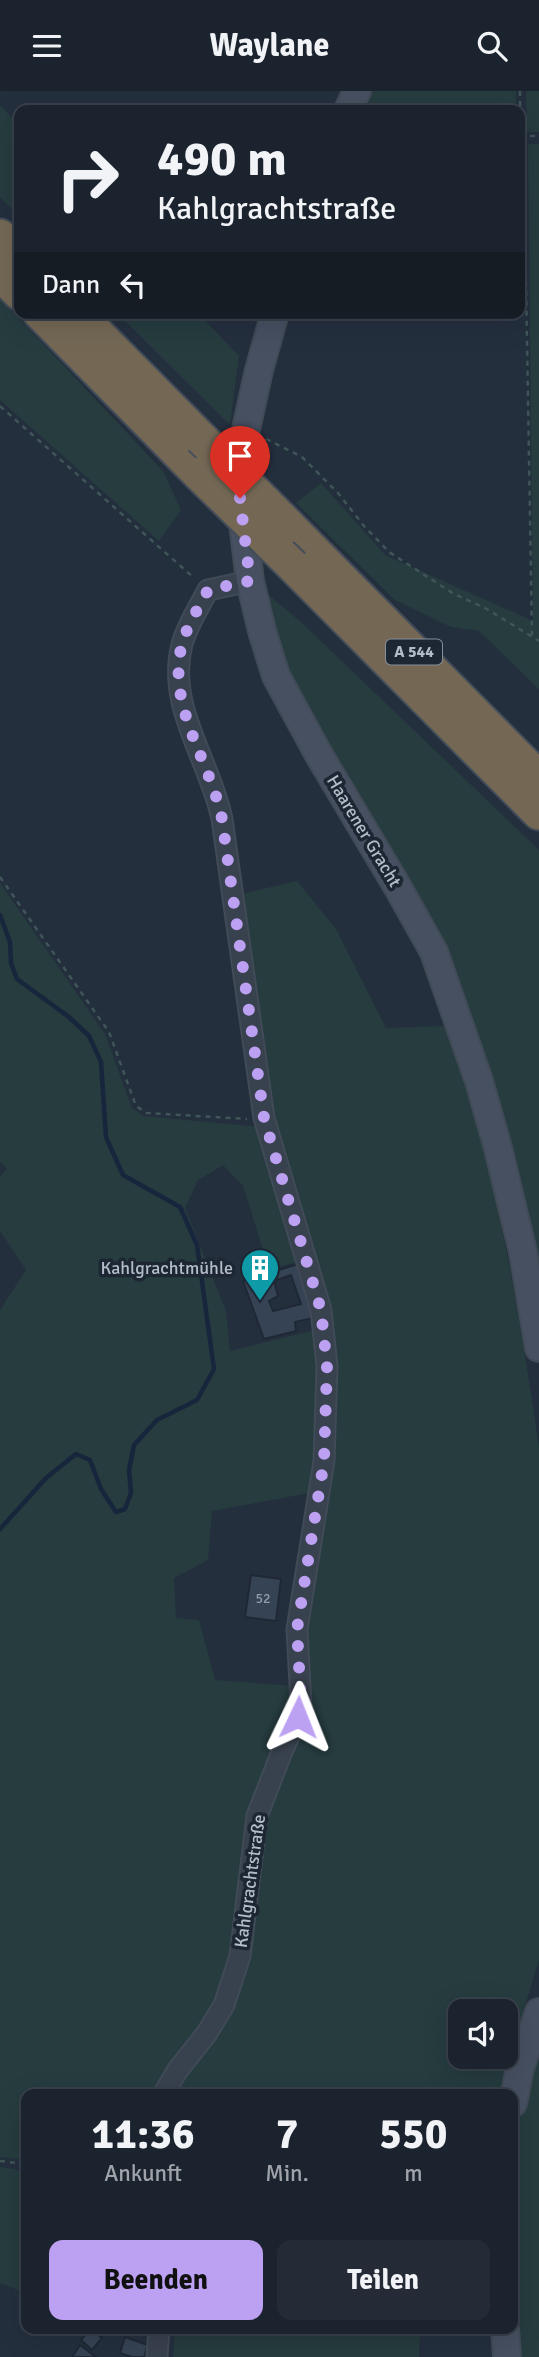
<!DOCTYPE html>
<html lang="de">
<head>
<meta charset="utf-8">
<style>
  :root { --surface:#1b232e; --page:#242b36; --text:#f1f3f6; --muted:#a0a4aa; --line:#39404a; --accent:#bca0f2 }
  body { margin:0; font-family:Signika,sans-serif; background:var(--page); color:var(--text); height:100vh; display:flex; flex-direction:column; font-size:26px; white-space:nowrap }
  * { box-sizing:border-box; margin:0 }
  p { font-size:23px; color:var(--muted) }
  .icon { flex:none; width:38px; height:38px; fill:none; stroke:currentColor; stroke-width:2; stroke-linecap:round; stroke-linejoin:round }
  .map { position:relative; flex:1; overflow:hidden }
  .side { position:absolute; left:21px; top:1998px; width:497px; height:245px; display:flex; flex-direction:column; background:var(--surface); border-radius:14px; box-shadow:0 7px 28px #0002,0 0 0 2px var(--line) }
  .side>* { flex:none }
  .top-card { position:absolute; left:14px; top:14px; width:511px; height:214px; border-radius:14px; box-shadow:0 7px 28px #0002,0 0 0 2px var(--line); background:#1b232e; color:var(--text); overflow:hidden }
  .fabs { position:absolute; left:448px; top:1908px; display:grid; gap:14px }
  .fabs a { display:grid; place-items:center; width:70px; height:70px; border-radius:14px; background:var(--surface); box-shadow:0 7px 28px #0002,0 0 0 2px var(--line); font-size:35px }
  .pin { position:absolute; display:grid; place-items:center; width:60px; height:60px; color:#fff; margin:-72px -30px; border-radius:50% 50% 50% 0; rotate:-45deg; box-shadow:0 0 7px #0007 }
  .pin .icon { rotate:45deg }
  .me { position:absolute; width:77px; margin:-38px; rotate:2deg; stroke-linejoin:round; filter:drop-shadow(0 0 5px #0008) }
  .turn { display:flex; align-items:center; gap:24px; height:147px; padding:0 28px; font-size:32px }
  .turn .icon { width:91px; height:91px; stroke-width:2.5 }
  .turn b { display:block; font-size:49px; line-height:60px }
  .then { display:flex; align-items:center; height:66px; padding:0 28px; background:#0003; gap:14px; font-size:26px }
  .eta { display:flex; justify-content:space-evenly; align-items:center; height:119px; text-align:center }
  .eta b { font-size:42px; font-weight:800; line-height:49px }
  .button { display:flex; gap:14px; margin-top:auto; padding:14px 28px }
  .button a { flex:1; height:80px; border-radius:14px; background:var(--accent); color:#111; font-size:28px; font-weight:800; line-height:80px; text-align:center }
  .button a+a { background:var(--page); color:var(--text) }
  header { display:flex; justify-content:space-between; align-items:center; height:91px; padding:0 28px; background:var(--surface); font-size:32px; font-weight:800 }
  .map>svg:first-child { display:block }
  .green { fill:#263c3f; fill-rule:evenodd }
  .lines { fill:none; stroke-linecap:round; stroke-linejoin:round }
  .stream { stroke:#17263c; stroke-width:4.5 }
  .building { fill:#364354; stroke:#1f2835; stroke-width:2; fill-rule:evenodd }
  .minor-casing { stroke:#414a57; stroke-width:23 }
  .secondary-casing { stroke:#414a57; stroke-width:30 }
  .motorway-casing { stroke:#434c59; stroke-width:37 }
  .path { stroke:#3f5557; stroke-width:2.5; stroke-dasharray:5 5; stroke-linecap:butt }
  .minor { stroke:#38414e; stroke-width:19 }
  .secondary { stroke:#465061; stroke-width:26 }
  .motorway { stroke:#746855; stroke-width:33 }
  .motorway-bridge-casing { stroke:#434c59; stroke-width:37; stroke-linecap:butt }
  .motorway-bridge { stroke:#746855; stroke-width:33 }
  .route { stroke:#bca0f2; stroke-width:12; stroke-dasharray:0 21.6 }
  .labels { text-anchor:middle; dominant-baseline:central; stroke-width:7; stroke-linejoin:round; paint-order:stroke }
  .number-label { font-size:14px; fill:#929caa }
  .shield { fill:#1d2633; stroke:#878f9c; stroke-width:2 }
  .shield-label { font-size:16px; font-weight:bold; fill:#b4bcc9 }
  .street-label { font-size:18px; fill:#b4bcc9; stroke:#1d2633 }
  .poi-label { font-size:18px; fill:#b4bcc9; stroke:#1d2633; text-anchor:end }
</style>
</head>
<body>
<header><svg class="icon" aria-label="menu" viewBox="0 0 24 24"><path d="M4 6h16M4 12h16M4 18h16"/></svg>Waylane<svg class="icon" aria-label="search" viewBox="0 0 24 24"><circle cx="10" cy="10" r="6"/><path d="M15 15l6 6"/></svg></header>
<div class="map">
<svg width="539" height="2266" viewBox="0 0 539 2266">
  <rect width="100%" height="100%" fill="#242f3e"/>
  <!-- green -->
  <path class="green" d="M369 0H516V19H360Z
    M526 0H539V41H527Z
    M0 14 19 34V125L0 106Z
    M528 53H539V598L479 540 451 536 395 509 296 412 321 392 385 464 533 530Z
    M0 207 163 380 181 419 159 450 0 309Z
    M117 222H198L239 265 230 334Z
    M259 496 301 531 539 759V1205L487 988 285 581Z
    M297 790 336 838 386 937 445 935C459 975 472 1016 483 1057 509 1155 524 1256 539 1356V1869L508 1971 501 2004H168L228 1915 262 1726 287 1660 331 1274 270 1028 237 804ZM460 1920H506V1965H460Z
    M0 792 105 943 132 1017 144 1025 262 1036 302 1170 269 1178 243 1095 223 1074 198 1089 185 1117 226 1220 230 1260 319 1238 315 1401 212 1420 208 1469 174 1487 176 1527 199 1529 215 1589 294 1595 296 1613 243 1807 220 1912 159 2004H26V2074L19 2068 0 2066V1219L26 1179 0 1140V1085L7 1078 0 1071Z
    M539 1947V2266H517C512 2228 513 2191 513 2154 513 2083 516 2015 539 1947Z
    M0 2076 15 2078 26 2085V2202L0 2192Z
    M175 2238H420L419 2266H173Z"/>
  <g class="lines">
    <!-- stream -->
    <path class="stream" d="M0 824 10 851 11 872 17 888 69 926 89 945 101 971 106 1046 123 1084 180 1116 197 1154 214 1278 197 1309 157 1329 134 1354 129 1379 131 1402 125 1418 116 1421 101 1398 90 1369 76 1363 46 1387 0 1438"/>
  </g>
  <!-- building -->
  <path class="building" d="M298 1173 313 1227 295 1231 296 1240 264 1248 243 1190ZM291 1184 301 1213 273 1220 269 1210 278 1205 274 1190Z
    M251 1484 281 1488 276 1530 245 1526Z
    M90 2238 102 2247 92 2259 81 2249Z
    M125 2246 148 2254 144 2266H132L120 2262Z
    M80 2254 96 2266H74L73 2265Z"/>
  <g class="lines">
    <defs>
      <path id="minor" d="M163 2004 177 1980 207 1942 224 1914 240 1865 257 1725 283 1658 298 1626 301 1613 297 1538 324 1370 327 1275 321 1219 264 1027 222 728C210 669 166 616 182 553 187 535 199 516 208 499L250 490
        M157 2266 159 2238"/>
      <path id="secondary" d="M348 19 357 0
        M275 222 259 279 245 343 240 407 250 490 262 540 276 585 319 664 397 795 434 861 479 990 498 1057 523 1161 539 1257
        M513 2012 520 1977 539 1921
        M505 2238 507 2266"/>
      <path id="motorway" d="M0 145 19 164
        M0 182 19 202
        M40 222 199 383
        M77 222 201 347
        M289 435 539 687
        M293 475 539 722"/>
    </defs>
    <!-- minor casing -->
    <use href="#minor" class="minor-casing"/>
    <!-- secondary casing -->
    <use href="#secondary" class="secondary-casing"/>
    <!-- motorway casing -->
    <use href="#motorway" class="motorway-casing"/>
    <!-- path -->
    <path class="path" d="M520 0V45L524 70 532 546
      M520 45H539
      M0 315 194 487
      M266 348 302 366 338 402 364 435 389 461 454 503 485 517 539 550
      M0 786 109 941 136 1015 147 1022 247 1028
      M0 2070 17 2072 26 2080"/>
    <!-- minor -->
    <use href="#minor" class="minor"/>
    <!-- secondary -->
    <use href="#secondary" class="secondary"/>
    <!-- motorway -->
    <use href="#motorway" class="motorway"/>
    <defs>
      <path id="motorway-bridge" d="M201 347 289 435
        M199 383 293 475"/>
    </defs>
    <!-- motorway-bridge casing -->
    <use href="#motorway-bridge" class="motorway-bridge-casing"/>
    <!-- motorway-bridge -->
    <use href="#motorway-bridge" class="motorway-bridge"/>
  </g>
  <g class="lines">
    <!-- route -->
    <path class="route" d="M240 407 250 490 208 499C199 516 187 535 182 553 166 616 210 668 222 728L264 1027 321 1219 327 1275 324 1370 297 1538 301 1612 298 1626"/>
  </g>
  <!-- icons -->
  <defs>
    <symbol id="building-pin" viewBox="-11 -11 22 30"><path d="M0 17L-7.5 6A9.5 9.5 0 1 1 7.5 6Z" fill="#0f9aa8" stroke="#1d2633"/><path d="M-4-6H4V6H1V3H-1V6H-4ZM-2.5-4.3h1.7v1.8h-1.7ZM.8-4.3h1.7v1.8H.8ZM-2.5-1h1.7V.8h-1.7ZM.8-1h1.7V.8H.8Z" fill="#fff"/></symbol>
  </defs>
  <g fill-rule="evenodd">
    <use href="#building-pin" x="238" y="1155" width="44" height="60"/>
  </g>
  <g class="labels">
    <!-- number labels -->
    <g class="number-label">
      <text x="263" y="1507">52</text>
    </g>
    <!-- shield labels -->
    <rect class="shield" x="386" y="548.5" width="56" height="25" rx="5"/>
    <g class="shield-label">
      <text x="414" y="561">A 544</text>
    </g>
    <!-- street labels -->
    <g class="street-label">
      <text transform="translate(364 740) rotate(59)">Haarener Gracht</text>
      <text transform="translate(250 1790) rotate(-82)">Kahlgrachtstraße</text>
    </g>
    <!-- poi labels -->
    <g class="poi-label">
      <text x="233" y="1177">Kahlgrachtmühle</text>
    </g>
  </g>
</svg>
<div class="fabs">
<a><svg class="icon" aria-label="sound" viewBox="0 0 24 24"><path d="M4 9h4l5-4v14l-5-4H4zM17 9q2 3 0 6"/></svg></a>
</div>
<div class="pin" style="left:240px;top:407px;background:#d93025"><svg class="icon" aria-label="arrive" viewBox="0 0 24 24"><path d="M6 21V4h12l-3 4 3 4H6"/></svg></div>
<svg class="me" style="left:298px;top:1626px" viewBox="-20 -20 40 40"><path d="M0-17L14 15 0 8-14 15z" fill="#bca0f2" stroke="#fff" stroke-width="4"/></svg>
<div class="top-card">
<div class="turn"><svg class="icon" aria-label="right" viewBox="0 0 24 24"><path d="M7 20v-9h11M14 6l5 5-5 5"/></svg><div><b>490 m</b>Kahlgrachtstraße</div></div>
<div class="then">Dann<svg class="icon" aria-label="left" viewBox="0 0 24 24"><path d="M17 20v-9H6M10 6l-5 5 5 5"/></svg></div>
</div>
<section class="side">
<div class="eta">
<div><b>11:36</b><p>Ankunft</p></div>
<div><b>7</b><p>Min.</p></div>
<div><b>550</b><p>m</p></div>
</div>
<div class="button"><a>Beenden</a><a>Teilen</a></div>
</section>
</div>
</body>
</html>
